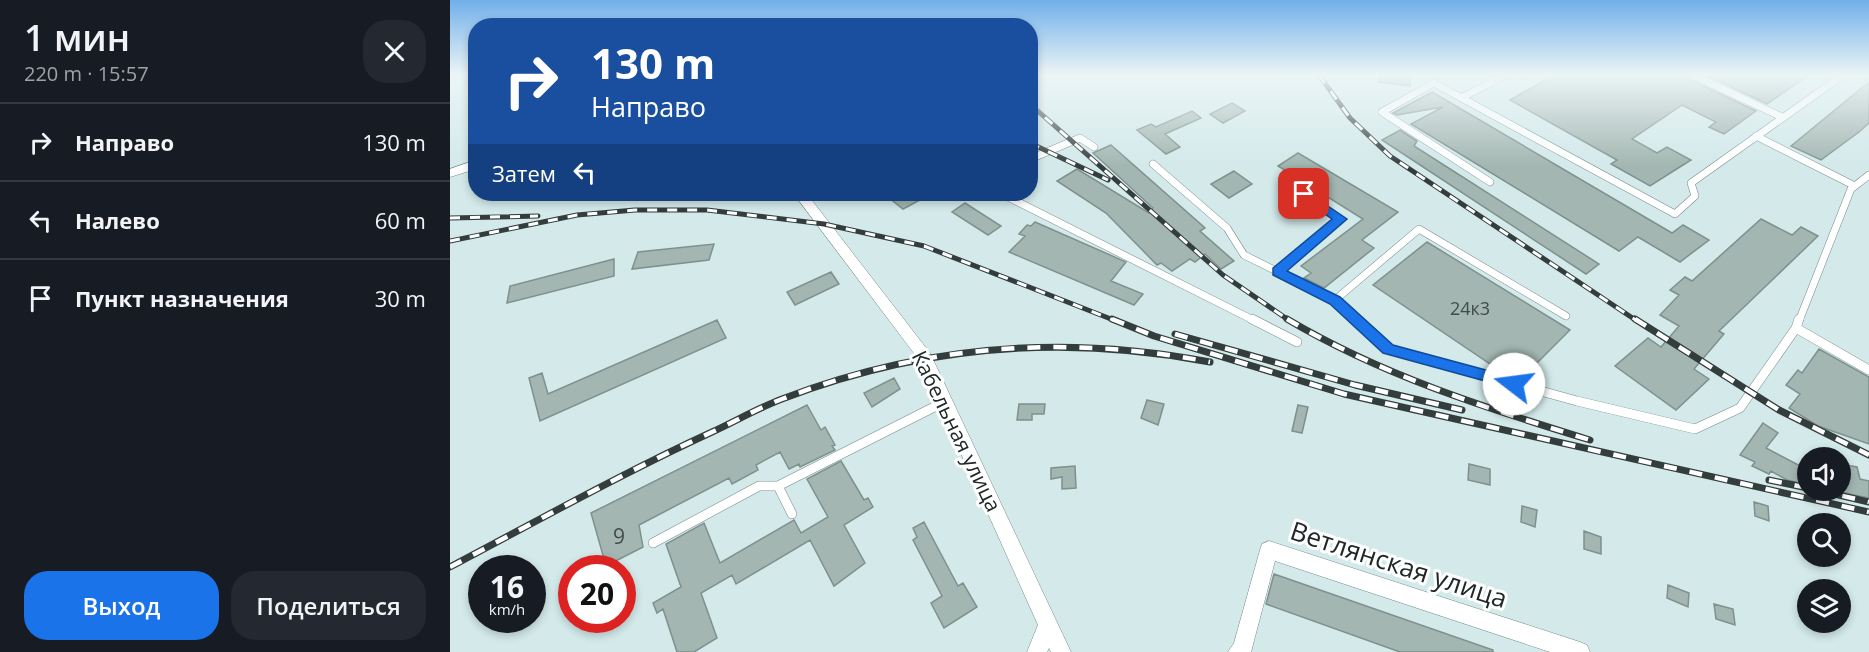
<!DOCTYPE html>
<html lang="ru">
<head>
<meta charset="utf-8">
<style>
  :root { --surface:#171b24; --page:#242831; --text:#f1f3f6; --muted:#9ea1a6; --line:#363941; --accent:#1a73e8 }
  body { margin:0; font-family:"Open Sans",sans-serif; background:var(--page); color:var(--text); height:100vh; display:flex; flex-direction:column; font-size:22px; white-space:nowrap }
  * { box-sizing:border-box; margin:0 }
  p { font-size:20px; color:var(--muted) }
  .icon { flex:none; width:33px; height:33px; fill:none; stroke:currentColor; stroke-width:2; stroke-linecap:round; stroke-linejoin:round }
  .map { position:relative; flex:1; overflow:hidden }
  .details { display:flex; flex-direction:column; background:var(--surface); width:450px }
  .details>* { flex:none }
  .guide { position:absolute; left:18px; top:18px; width:570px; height:183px; border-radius:24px; box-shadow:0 3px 9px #0003; background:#1a4fa0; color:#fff; overflow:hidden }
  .tools { position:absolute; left:1347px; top:447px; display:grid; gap:12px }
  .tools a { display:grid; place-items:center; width:54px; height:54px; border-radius:50%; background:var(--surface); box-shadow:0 3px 9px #0003; font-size:30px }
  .speed { position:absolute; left:18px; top:555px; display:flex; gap:12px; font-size:30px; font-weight:700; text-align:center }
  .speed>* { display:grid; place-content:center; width:78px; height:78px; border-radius:50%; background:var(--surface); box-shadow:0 3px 9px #0003; line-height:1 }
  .speed small { font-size:15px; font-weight:400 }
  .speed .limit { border:9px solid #d22; background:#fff; color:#111 }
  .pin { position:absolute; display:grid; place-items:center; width:51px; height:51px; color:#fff; margin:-26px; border-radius:12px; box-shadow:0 3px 9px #0006 }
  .me { position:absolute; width:66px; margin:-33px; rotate:285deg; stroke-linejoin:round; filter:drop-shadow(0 0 4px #0008) }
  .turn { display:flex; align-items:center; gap:21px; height:126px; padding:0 24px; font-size:27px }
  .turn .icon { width:78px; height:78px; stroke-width:2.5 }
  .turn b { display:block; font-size:42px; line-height:51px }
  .then { display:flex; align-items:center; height:57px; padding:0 24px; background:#0003; gap:12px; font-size:22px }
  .round { display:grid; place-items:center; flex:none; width:63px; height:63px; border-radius:24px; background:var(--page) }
  .summary { display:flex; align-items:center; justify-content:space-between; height:102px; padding:0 24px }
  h1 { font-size:36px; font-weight:600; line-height:45px }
  .action { display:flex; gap:12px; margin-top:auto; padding:12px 24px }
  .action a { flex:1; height:69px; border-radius:24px; background:var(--accent); color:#fff; font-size:24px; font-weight:600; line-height:69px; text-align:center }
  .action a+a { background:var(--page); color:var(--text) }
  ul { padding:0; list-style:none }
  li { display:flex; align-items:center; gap:18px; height:78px; padding:0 24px; border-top:2px solid var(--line) }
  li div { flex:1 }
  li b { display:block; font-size:22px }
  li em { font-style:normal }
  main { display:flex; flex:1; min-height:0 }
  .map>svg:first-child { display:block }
  .building { fill:#a3b6b1; stroke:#7e918c; stroke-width:1.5 }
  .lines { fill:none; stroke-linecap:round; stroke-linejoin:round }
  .lane-far1-casing { stroke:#768a8b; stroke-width:8 }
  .lane-casing { stroke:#768a8b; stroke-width:10 }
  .street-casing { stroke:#768a8b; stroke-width:1 }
  .lane-far1 { stroke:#fff; stroke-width:7 }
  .lane { stroke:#fff; stroke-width:9 }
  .street { fill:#fff; fill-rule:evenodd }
  .rail-far1-casing { stroke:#333d3d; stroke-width:5 }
  .rail-casing { stroke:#333d3d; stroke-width:7 }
  .rail-far1 { stroke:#fff; stroke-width:3; stroke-dasharray:10; stroke-linecap:butt }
  .rail { stroke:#fff; stroke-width:4.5; stroke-dasharray:13; stroke-linecap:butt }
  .route { fill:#1a73e8; stroke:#114b97; stroke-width:1.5 }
  .labels { text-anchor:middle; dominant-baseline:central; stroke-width:6; stroke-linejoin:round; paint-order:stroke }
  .number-label { font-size:18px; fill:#414c4a }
  .street-label { font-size:21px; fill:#202828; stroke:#fff }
  .near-number-label { font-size:21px; fill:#414c4a }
  .near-street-label { font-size:26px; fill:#202828; stroke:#fff }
</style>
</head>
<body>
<main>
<section class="details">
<div class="summary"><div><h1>1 мин</h1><p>220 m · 15:57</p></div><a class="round"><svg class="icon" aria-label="close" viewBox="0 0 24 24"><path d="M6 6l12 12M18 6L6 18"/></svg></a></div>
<ul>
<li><svg class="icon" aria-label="right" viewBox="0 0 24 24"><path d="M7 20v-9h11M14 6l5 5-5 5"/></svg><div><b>Направо</b></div><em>130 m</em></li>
<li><svg class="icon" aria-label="left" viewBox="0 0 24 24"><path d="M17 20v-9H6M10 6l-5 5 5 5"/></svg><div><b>Налево</b></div><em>60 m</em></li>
<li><svg class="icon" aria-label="arrive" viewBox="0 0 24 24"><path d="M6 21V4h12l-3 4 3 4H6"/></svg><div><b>Пункт назначения</b></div><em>30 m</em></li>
</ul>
<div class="action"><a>Выход</a><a>Поделиться</a></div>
</section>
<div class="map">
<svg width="1419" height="652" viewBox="0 0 1419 652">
  <rect width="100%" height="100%" fill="#d3e9ea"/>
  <!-- building -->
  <path class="building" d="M930 75H960V86L929 82Z
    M1104 75H1237L1241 80 1306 111 1274 134 1259 127 1266 122 1232 105 1182 139 1207 153 1217 147 1241 160 1200 186 1161 164 1167 160 1060 100Z
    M1256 75H1359L1317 104Z
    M1419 82V123L1409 132 1371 160 1341 146Z
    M982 92 1222 233 1233 225 1259 240 1230 262 1188 237 1169 251 961 124 993 107 947 115 943 113Z
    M782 103 795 111 773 123 760 114Z
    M742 111 751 118 715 134 730 147 716 154 687 130 701 124 706 127Z
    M950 130 967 141 964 146 1149 264 1136 274 932 140Z
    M661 145 755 228 750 231 784 261 771 269 755 254 745 262 740 259 722 271 711 263 707 265 656 213 607 181 627 169 699 213 703 208 643 153Z
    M848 153 948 212 912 240 924 248 874 288 854 278 861 273 851 266 913 219 828 166Z
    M784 171 802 184 779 198 761 184Z
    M434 194H481L453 209Z
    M515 203 551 226 538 235 502 212Z
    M1311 219 1342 235 1351 227 1368 236 1269 331 1274 334 1244 369 1259 379 1226 410 1165 366 1198 338 1211 347 1229 326 1210 315 1229 295 1220 290 1235 277 1242 281Z
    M585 222 676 262 661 281 693 294 684 305 559 252 575 236 569 234 577 225 581 226Z
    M977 242 1120 330 1071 379 1055 374 923 285Z
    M264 244 259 260 182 269 188 252Z
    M164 259V276L57 303 60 286Z
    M381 272 389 284 345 305 337 292Z
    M267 320 276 338 90 421 79 378 92 373 98 394Z
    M1369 349 1419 377V444L1368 426 1339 408 1350 394 1336 385 1348 370 1352 373Z
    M444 378 450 389 422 407 414 393Z
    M697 400 714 404 708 425 691 418Z
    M569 404H595L594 414H582V420H567Z
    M357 405 371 430 375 427 385 445 382 446 385 450 350 467 349 464 339 469 330 452 306 465 308 470 282 484 279 478 189 525 193 547 156 566 141 513Z
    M848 405 858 407 852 433 842 431Z
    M1313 423 1328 433 1316 448 1358 470V485L1337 480 1321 471 1319 474 1302 466 1305 462 1290 455Z
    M391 461 414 500 418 498 423 507 394 525 415 563 384 586 360 540 286 584 282 575 251 593 267 638 244 652H227L213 609 207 613 203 603 231 587 216 544 254 523 270 563 344 520 351 533 378 517 357 479Z
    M1019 464 1040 469V485L1018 480Z
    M1390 464 1407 467 1410 479 1419 481V498L1390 492Z
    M625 466 626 488 612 489V477L601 479V468Z
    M1304 502 1318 506 1319 521 1305 516Z
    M1072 506 1087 510 1085 527 1071 522Z
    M474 522 508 586 513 583 527 607 494 628 481 603 492 596 463 540 467 537 463 528Z
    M1134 531 1151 537V554L1134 549Z
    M824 574 1043 650V652H950L816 604Z
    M1218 585 1239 593 1238 607 1217 598Z
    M1264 604 1283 609 1285 625 1266 619Z"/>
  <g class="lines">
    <defs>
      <path id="lane-far1" d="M1243 75 1332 117
        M1011 98 1056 75
        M1306 136 1405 186
        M580 159 630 138 644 147
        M703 164 777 228 794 255 885 300
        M1040 182 932 112 984 83 1225 214 1245 196 1241 183 1393 75
        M552 194 805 321
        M827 272 891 219 835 181
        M908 321 885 300 969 229 1116 316
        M1349 321 1401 189 1419 175"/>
      <path id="lane" d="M802 319 847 342
        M906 319 938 349 1127 401 1245 429 1290 408 1346 328
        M1349 319 1346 328 1419 370
        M328 486 342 514
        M203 543 309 486H328L496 401"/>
      <path id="street" d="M26 160V169L0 177V169Z
        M344 194H357L480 353 621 652H601L599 648 597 652H577L588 625 469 360Z
        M819 541 1130 642 1137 645 1140 652H1100L825 561 801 652H778L784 643 810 550 812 544Z"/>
    </defs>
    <!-- lane-far1 casing -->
    <use href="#lane-far1" class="lane-far1-casing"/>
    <!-- lane casing -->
    <use href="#lane" class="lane-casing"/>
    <!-- street casing -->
    <use href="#street" class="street-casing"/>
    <!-- lane-far1 -->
    <use href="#lane-far1" class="lane-far1"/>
    <!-- lane -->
    <use href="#lane" class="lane"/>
    <!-- street -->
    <use href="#street" class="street"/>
    <defs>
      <path id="rail-far1" d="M869 75 900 118 940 156 1187 321
        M580 104 773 275 840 321
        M580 143 658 180
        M0 218 88 216
        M0 241 127 215 185 210H257L374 224 474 246 666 321"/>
      <path id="rail" d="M662 319 704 336 894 394 1419 512
        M837 319C931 375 1036 408 1140 440
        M1185 319 1329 410 1419 455
        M725 334 905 385 1012 410
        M1319 480 1358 488
        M1367 490 1419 502
        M0 567C87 521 173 473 262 432 286 421 308 408 332 399 472 345 614 334 760 362"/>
    </defs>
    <!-- rail-far1 casing -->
    <use href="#rail-far1" class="rail-far1-casing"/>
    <!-- rail casing -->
    <use href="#rail" class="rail-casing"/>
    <!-- rail-far1 -->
    <use href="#rail-far1" class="rail-far1"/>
    <!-- rail -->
    <use href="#rail" class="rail"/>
  </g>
  <!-- sky -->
  <linearGradient id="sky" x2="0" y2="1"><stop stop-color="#71afea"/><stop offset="0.45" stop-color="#ebf5f6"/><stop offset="1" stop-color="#ebf5f6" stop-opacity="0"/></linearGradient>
  <rect width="1419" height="166" fill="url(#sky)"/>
  <!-- route -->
  <path class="route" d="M854 190 897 219 837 271 890 297 943 345 1069 379 1071 384 1069 388 1064 389 933 353 880 304 823 275V268L882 219 850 197V191Z"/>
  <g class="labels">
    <!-- number labels -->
    <g class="number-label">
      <text x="1020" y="308">24к3</text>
    </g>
    <!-- street labels -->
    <g class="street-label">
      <text transform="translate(507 431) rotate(64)">Кабельная улица</text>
    </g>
    <!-- near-number labels -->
    <g class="near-number-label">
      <text x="169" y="536">9</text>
    </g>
    <!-- near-street labels -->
    <g class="near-street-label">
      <text transform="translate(949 564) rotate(18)">Ветлянская улица</text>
    </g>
  </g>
</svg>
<div class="tools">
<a><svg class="icon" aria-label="sound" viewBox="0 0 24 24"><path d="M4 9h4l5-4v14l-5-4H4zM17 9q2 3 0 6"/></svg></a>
<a><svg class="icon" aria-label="search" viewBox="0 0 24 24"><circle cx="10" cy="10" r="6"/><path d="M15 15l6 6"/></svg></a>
<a><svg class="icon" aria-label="layers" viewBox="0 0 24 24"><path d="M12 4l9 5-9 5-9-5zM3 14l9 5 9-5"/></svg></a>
</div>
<div class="speed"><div>16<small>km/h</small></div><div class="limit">20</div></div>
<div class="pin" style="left:854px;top:194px;background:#d93025"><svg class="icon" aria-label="arrive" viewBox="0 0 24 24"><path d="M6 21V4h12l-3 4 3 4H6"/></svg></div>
<svg class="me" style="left:1064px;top:384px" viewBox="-20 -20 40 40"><circle r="19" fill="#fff"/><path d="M0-13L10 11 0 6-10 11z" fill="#1a73e8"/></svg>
<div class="guide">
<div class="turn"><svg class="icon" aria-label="right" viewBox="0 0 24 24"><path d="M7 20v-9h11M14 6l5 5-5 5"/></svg><div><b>130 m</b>Направо</div></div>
<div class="then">Затем<svg class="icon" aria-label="left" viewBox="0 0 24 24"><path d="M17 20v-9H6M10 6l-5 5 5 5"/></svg></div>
</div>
</div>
</main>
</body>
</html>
